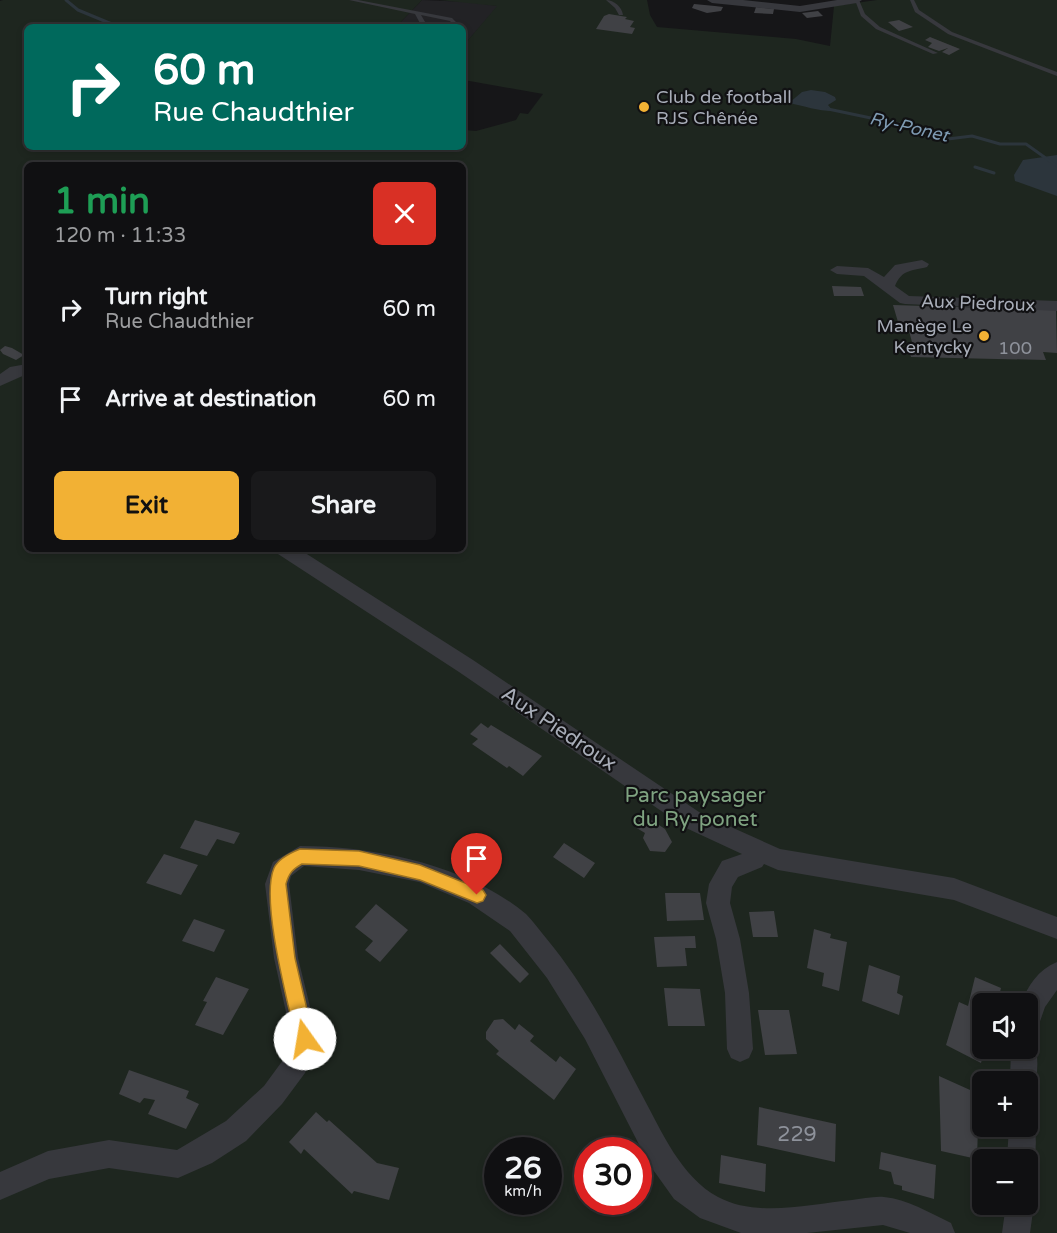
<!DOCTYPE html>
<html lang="en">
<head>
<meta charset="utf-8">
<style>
  :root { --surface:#101012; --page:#19191b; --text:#f1f3f6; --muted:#9c9d9f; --line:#303032; --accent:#f2b134 }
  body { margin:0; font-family:"Varela Round",sans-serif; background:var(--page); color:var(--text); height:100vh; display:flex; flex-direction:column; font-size:22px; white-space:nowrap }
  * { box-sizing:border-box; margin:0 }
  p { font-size:20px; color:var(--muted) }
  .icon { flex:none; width:33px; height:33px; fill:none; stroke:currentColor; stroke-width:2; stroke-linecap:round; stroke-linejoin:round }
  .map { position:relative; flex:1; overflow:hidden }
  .drawer { position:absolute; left:24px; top:162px; width:442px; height:390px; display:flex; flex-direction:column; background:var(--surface); border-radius:9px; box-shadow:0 3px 9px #0003,0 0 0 2px var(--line) }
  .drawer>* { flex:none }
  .top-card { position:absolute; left:24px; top:24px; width:442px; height:126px; border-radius:9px; box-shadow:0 3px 9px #0003,0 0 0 2px var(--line); background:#00695c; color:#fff; overflow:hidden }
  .buttons { position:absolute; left:972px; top:993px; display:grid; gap:12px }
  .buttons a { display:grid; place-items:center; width:66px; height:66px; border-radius:9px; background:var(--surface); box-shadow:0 3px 9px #0003,0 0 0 2px var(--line); font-size:30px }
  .speed { position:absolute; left:484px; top:1137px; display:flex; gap:12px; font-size:30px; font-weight:700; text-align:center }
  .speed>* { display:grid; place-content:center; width:78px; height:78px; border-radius:50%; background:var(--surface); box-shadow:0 3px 9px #0003,0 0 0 2px var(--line); line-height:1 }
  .speed small { font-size:15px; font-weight:400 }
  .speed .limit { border:9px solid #d22; background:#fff; color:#111 }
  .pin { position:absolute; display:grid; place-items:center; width:51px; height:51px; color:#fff; margin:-62px -26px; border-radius:50% 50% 50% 0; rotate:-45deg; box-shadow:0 0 6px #0007 }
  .pin .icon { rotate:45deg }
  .me { position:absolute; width:66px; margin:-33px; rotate:347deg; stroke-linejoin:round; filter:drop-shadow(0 0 4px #0008) }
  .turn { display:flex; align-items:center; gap:21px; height:126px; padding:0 30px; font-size:27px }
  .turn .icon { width:78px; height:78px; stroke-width:2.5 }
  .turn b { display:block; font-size:42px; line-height:51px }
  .round { display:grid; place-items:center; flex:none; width:63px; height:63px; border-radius:9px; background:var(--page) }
  .headline { display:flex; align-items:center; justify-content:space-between; height:102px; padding:0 30px }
  h1 { font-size:36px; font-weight:700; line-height:45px; color:#1e9e55 }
  .action { display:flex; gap:12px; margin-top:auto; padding:12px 30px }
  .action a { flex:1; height:69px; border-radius:9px; background:var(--accent); color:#111; font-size:24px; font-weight:700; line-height:69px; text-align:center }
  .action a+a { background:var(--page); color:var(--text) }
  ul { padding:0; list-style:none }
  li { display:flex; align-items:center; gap:18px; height:90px; padding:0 30px }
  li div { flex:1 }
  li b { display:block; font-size:22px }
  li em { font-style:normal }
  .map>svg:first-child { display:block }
  .built { fill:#222225 }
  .green { fill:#1e261f; fill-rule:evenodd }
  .water { fill:#2c353c }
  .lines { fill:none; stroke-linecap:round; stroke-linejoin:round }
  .stream { stroke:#2c353c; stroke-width:3 }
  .building { fill:#404145 }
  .lane { fill:#37383d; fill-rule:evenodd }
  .street { fill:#37383d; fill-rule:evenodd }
  .route { fill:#f2b134; stroke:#9d7322; stroke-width:1.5 }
  .poi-dot { fill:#f2b134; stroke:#111113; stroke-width:2 }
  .labels { text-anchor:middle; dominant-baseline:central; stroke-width:4.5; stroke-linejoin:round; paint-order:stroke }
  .far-poi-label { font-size:18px; fill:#a8adb8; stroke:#111113; text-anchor:start }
  .far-water-label { font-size:18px; font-style:italic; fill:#7f9bb3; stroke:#111113 }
  .far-street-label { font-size:18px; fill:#a8adb8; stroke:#111113 }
  .number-label { font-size:18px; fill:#8e929b }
  .street-label { font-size:21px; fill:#a8adb8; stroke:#111113 }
  .park-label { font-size:21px; fill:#7fa381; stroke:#111113 }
  .near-number-label { font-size:21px; fill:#8e929b }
</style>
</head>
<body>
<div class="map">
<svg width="1057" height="1233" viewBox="0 0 1057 1233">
  <rect width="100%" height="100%" fill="#161618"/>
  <!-- built -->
  <path class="built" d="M422 0 469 2 498 6 464 45V27H396Z"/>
  <!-- green -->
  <path class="green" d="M3 0H422L396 27C373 27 352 24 330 27H27V147H464V130L476 131 516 120 520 113 528 114 543 94 464 80V45L497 6 439 0H647L650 15 657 27 796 39 830 46 834 6 877 0H1057V1233H0V1ZM27 165H464V549H27ZM982 1004H1028V1048H982ZM982 1082H1028V1126H982ZM498 1150H549V1202H498ZM588 1150H639V1202H588ZM982 1160H1028V1204H982Z"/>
  <!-- water -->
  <path class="water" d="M811 90 825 92 835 97 836 100 828 105 833 111C818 111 804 106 789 103L802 92Z
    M1057 155V196L1015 181 1014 175 1023 160Z"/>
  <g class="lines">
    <!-- stream -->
    <path class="stream" d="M66 0 78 10 119 27
      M828 109 909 126 948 139 972 136 1000 144H1026L1057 166
      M975 167 994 173"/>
  </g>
  <!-- building -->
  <path class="building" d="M694 4 715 6 723 7 721 11 707 13 692 8Z
    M756 7 774 9 773 14 754 13Z
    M818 11 823 16 807 18 802 13Z
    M609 14 627 17 625 19 634 21 630 27 635 28 632 34 596 29 604 16Z
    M899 20 913 27 899 31 888 22Z
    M930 37 960 49 949 55 942 52 948 48 939 51 928 47 932 43 925 40Z
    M832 286 861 287 864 296H834Z
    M893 305 1056 310 1057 353 1043 352 1046 360 911 357 909 350H914L907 323 898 322Z
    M5 346 12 348 24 355 16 360 3 354 0 350Z
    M481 723 488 728 491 725 542 756 523 776 509 766 507 768 472 744 478 739 470 734Z
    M644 815 665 829 672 842 665 852 650 851 643 838 645 833 635 827Z
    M195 820 240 833 234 844 217 839 207 856 180 848Z
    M564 843 595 863 584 878 553 857Z
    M164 854 198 865 181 895 146 883Z
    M665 893H700L704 920 667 921Z
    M376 904 408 930 380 962 365 950 373 941 355 927Z
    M774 911 778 937H753L749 912Z
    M194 919 225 930 214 952 182 941Z
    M814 929 831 934 830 938 847 942 839 991 822 986 824 973 807 968Z
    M695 936 696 948H685L687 966 657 967 654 937Z
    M500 944 529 974 520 983 490 953Z
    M869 965 900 976 897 993 903 996 899 1015 862 1001Z
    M216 977 249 989 223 1035 195 1025 207 1002 203 1001Z
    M975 977 1001 988 997 1004H982V1048H985L981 1063 946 1045 959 1002 968 1006Z
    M664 988 700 989 705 1026H668Z
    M758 1010H789L797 1054 765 1055Z
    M503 1019 515 1030 519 1024 534 1036 530 1041 556 1062 560 1056 576 1069 554 1100 496 1054 499 1051 486 1039V1032L494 1020Z
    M129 1070 189 1091 186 1098 199 1104 186 1129 148 1114 155 1100 144 1098 140 1103 119 1094Z
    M939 1076 979 1094 977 1159 941 1151Z
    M759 1107 836 1124 835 1162 757 1145Z
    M316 1112 327 1122 329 1120 377 1163 399 1168 389 1200 354 1191 352 1194 304 1149 301 1154 289 1142Z
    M881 1152 936 1165 934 1199 902 1190V1186L894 1184 891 1172 879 1169Z
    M721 1155 766 1164 765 1192 719 1183Z"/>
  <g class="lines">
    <!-- lane -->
    <path class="lane" d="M349 0H358L452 18 461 27H455L450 21 421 15 428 27H422L415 14Z
      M606 0C614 0 622 7 623 15H619L615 8Z
      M855 0H859L865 14 880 27 938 53 933 54 876 29 861 16Z
      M910 0H914L919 10 952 32 1057 72V76L948 34 915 12Z"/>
    <!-- street -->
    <path class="street" d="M707 0H743L800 6 837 0H862L857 3 800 12 712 3Z
      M922 260 929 264 927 267C912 271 902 269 895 286L909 296 1057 301V311L905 304 900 303 864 276 837 274 830 270 837 266 868 268 884 277 895 265Z
      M27 364V374L0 386V374L10 367Z
      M276 549H299L473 660 702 814 780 849 954 878 1057 917V939L954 900 778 870 764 864 762 867 738 877 732 887 730 903 740 939 749 993 753 1049 749 1058 740 1062 731 1058 727 1049 725 993 716 939 706 903 709 884 722 861 742 854 686 828 459 672 278 554Z
      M300 846C375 846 467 865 526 914 533 921 540 931 546 938 586 986 614 1042 643 1097 662 1132 681 1177 718 1197 757 1218 810 1204 852 1200 862 1199 874 1196 884 1197 907 1199 930 1213 951 1223L955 1233H910L883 1225 807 1233H741L700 1218 674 1199 649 1164 585 1039 547 978 510 931 469 903 419 882 359 870 304 866 291 876 289 884 298 958 318 1039 305 1073 282 1104 246 1141 212 1163 178 1178 109 1168 49 1179 0 1200V1172L48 1151 109 1140 177 1150 226 1121 264 1086 286 1056 292 1039 274 958 265 884 273 862Z
      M1057 962V990L1045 1007 1037 1030 1028 1034V1004H1021C1028 985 1038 970 1057 962Z
      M1028 1037 1033 1039C1039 1054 1039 1076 1032 1091L1028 1093V1082H1010L1011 1048H1028Z
      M1028 1115 1031 1117C1038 1132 1037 1154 1031 1170L1028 1171V1160H1007L1009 1126H1028Z
      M1028 1193 1034 1204 1030 1233H1002L1006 1204H1028Z"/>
  </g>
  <!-- route -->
  <path class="route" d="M300 849 359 851 420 865 483 890 486 895 483 901 477 903 420 880 359 866 302 864C293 869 289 873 286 884L295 958 314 1039 311 1045 305 1048 299 1045 296 1039C288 1003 260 900 274 868 278 859 290 853 300 849Z"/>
  <!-- markers -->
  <g class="poi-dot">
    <circle cx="644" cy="107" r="6"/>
    <circle cx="984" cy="336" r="6"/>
  </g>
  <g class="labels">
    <!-- far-poi labels -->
    <g class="far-poi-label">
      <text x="656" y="97">Club de football<tspan x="656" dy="21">RJS Chênée</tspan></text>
      <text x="972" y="326" text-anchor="end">Manège Le<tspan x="972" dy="21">Kentycky</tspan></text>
    </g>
    <!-- far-water labels -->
    <g class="far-water-label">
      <text transform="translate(909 127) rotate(13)">Ry-Ponet</text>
    </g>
    <!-- far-street labels -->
    <g class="far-street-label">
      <text transform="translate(978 303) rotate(2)">Aux Piedroux</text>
    </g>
    <!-- number labels -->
    <g class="number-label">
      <text x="1015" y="348">100</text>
    </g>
    <!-- street labels -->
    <g class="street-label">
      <text transform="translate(559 729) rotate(34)">Aux Piedroux</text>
    </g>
    <!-- park labels -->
    <g class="park-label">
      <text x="695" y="795">Parc paysager<tspan x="695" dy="24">du Ry-ponet</tspan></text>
    </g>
    <!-- near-number labels -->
    <g class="near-number-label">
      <text x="797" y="1134">229</text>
    </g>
  </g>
</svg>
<div class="buttons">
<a><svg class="icon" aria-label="sound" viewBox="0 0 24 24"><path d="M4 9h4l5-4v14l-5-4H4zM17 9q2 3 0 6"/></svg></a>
<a>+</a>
<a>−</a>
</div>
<div class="speed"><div>26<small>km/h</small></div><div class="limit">30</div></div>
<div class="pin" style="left:477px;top:895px;background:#d93025"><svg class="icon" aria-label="arrive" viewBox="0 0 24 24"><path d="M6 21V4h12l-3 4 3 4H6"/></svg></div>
<svg class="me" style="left:305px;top:1039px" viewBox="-20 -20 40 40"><circle r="19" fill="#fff"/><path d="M0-13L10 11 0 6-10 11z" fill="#f2b134"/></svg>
<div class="top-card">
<div class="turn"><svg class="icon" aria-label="right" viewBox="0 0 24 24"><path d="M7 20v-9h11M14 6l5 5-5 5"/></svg><div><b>60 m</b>Rue Chaudthier</div></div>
</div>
<section class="drawer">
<div class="headline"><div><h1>1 min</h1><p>120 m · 11:33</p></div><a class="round" style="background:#d93025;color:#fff"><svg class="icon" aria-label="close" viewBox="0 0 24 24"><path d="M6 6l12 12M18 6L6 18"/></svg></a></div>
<ul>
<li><svg class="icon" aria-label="right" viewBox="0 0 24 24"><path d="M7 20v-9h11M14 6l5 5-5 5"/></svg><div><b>Turn right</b><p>Rue Chaudthier</p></div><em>60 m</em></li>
<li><svg class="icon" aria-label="arrive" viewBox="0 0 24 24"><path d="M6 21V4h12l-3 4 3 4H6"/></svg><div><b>Arrive at destination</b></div><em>60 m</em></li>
</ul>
<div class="action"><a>Exit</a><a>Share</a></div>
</section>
</div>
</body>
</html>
